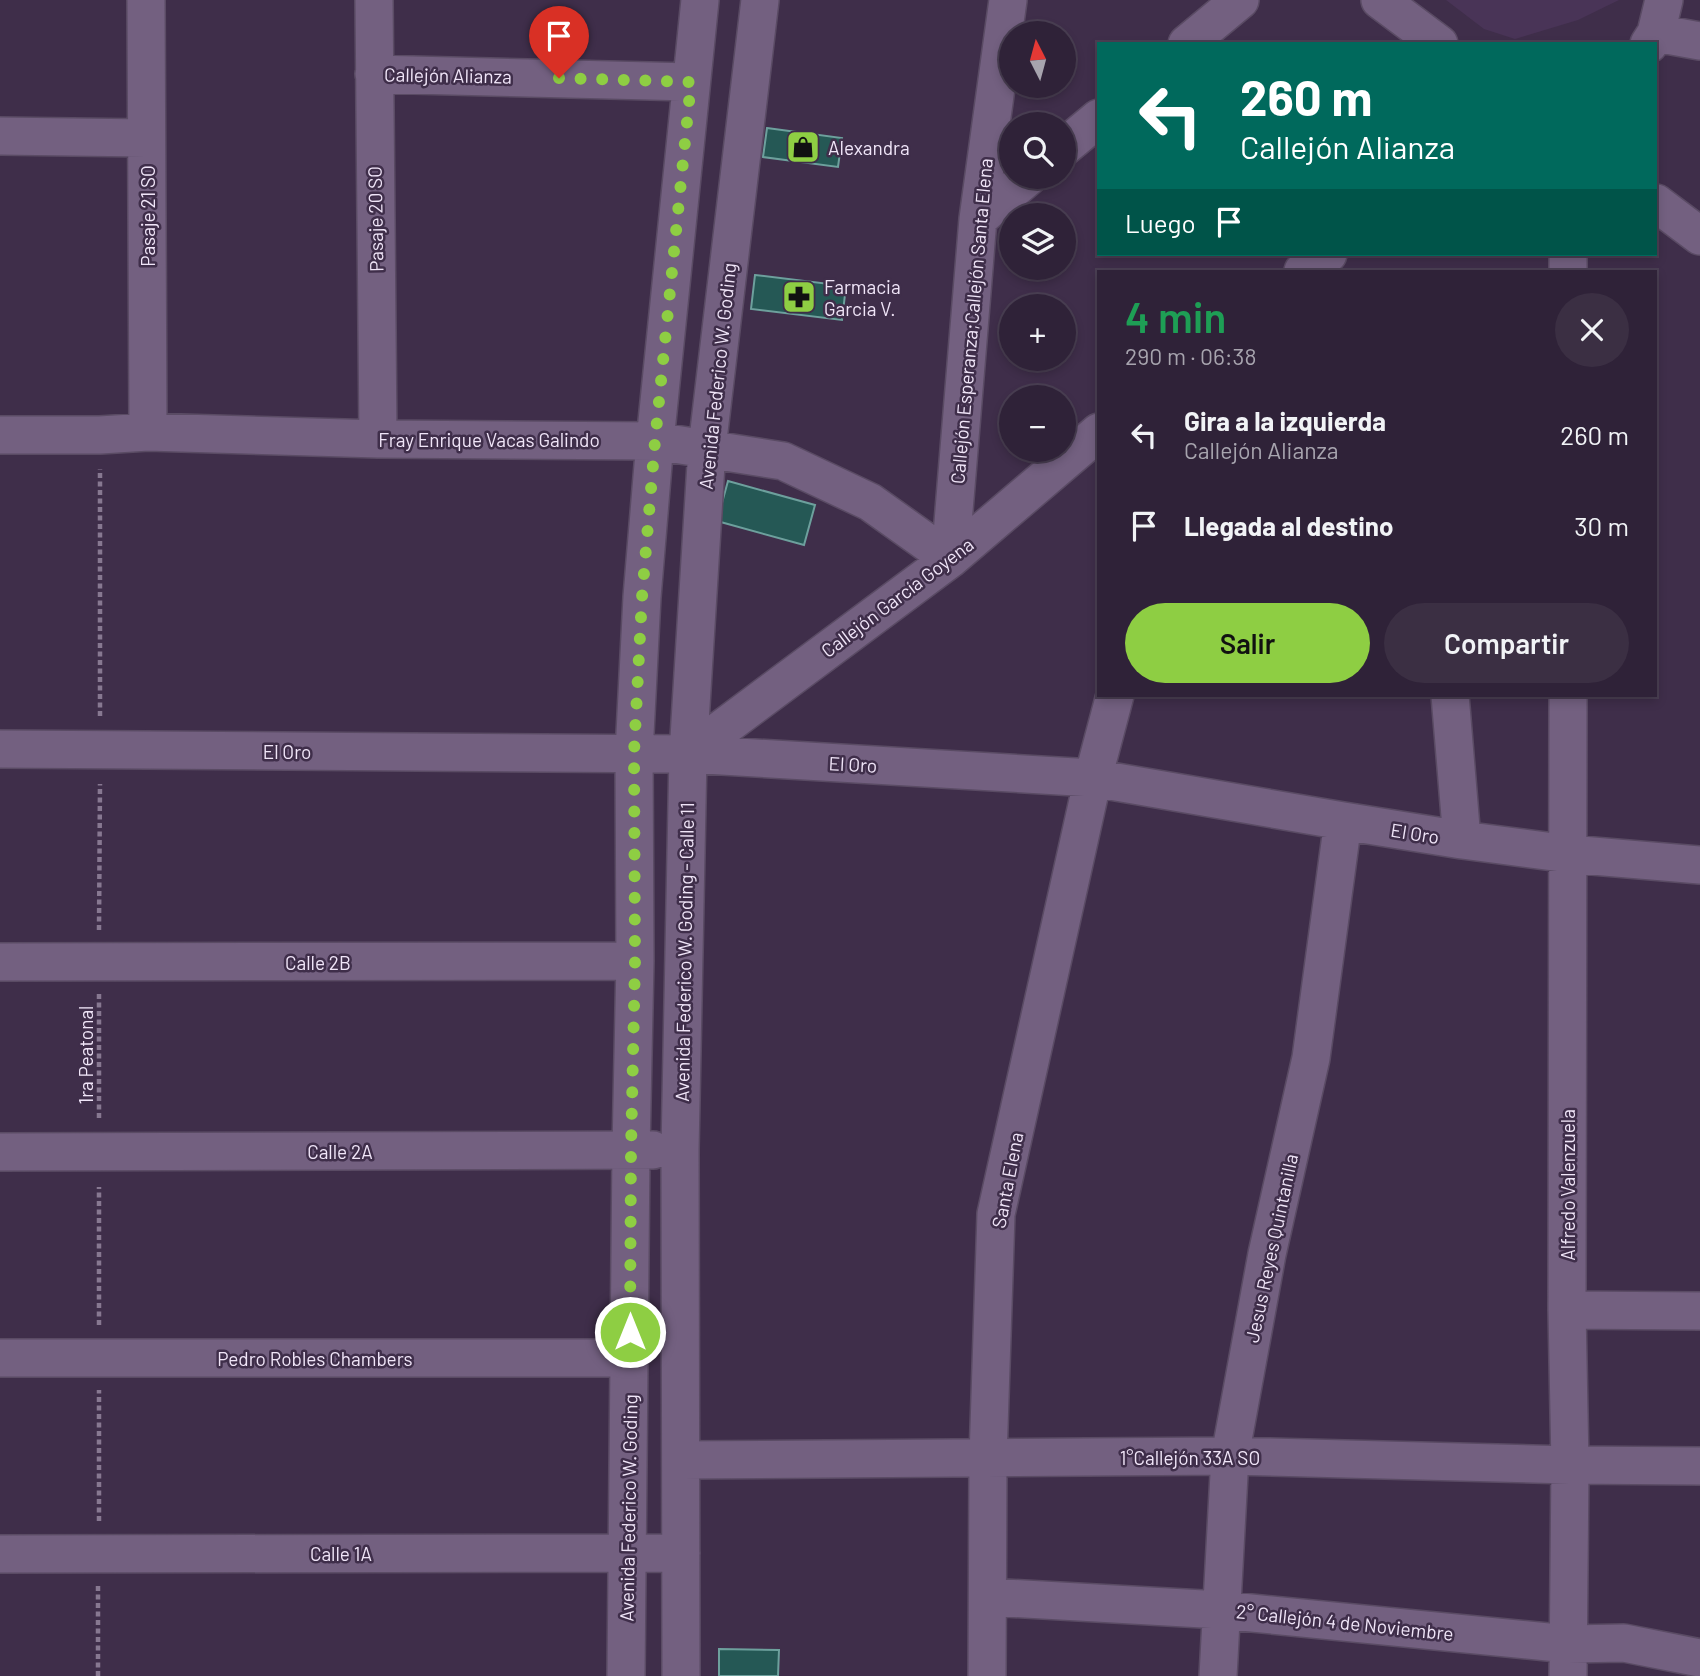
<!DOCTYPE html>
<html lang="es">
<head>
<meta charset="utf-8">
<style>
  :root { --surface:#2f2238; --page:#3b2f43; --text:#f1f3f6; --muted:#a7a4ae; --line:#4a3f53; --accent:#8ece43 }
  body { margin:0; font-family:Barlow,sans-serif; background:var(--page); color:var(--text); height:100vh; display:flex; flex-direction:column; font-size:26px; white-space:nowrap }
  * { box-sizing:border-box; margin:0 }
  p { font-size:23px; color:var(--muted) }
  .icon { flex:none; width:38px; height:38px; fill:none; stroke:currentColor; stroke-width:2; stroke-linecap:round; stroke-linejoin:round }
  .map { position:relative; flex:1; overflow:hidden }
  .side { position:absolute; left:1097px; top:270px; width:560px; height:427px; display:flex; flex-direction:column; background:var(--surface); border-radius:0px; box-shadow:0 4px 10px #0003,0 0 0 2px var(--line) }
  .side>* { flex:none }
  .hud { position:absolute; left:1097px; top:42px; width:560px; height:214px; border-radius:0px; box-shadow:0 4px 10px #0003,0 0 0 2px var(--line); background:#00695c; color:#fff; overflow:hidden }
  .needle { width:46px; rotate:354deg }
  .buttons { position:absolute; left:999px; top:21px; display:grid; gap:14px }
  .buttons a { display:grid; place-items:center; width:77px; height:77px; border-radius:50%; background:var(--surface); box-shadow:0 4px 10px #0003,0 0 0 2px var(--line); font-size:35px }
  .pin { position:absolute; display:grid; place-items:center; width:60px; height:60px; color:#fff; margin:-72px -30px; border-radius:50% 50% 50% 0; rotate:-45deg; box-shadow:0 0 7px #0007 }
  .pin .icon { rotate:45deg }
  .me { position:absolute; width:77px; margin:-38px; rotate:0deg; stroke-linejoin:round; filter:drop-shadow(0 0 5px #0008) }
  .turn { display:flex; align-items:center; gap:24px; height:147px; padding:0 28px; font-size:32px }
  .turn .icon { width:91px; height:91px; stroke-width:2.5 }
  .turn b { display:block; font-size:49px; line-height:60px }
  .then { display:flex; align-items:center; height:66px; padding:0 28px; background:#0003; gap:14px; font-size:26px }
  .round { display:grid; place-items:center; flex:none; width:74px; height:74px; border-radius:37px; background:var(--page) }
  .summary { display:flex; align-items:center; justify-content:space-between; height:119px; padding:0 28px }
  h1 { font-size:42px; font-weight:600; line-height:52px; color:#1e9e55 }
  .action { display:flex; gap:14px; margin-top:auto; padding:14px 28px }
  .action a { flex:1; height:80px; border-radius:42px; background:var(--accent); color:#111; font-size:28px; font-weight:600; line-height:80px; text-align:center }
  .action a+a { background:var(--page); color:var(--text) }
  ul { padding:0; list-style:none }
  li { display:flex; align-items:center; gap:21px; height:91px; padding:0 28px }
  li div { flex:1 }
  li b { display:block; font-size:26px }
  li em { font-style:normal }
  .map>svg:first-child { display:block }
  .built { fill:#493457 }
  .building { fill:#255855; stroke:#6da09d; stroke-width:2 }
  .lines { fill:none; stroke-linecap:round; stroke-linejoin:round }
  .minor-casing { stroke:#5a4b64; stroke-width:40 }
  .path { stroke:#877891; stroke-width:4.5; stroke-dasharray:5 3.5; stroke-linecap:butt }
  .minor { stroke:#736080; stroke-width:37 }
  .route { stroke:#8ece43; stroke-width:12; stroke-dasharray:0 21.6 }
  .labels { text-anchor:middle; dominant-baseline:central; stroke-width:5; stroke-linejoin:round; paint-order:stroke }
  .street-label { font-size:19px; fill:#f0e5f8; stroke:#3f2e4a }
  .poi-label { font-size:19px; fill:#f0e5f8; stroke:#3f2e4a; text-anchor:start }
</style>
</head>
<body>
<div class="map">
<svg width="1700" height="1676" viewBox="0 0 1700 1676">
  <rect width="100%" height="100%" fill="#3f2e4a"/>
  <!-- built -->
  <path class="built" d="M1446 0H1619L1578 20 1515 39 1484 29Z"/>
  <!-- building -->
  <path class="building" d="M767 128 842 138 838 167 763 157Z
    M755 275 846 286 842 320 751 309Z
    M728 481 815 505 804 545 717 521Z
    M719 1649 779 1650 778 1676H719Z"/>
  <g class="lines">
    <defs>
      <path id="minor" d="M146 0 148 432
        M374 0 378 439
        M1380 0 1439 44
        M1656 33 1700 41
        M1187 44 1240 0
        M1649 44 1656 33 1664 0
        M374 74 691 82
        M0 136 146 138
        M1064 147 1099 118
        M1656 203 1700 236
        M978 219 1028 177
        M1303 271 1328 254
        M1568 271V254
        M0 435H100L148 432 378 439 655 441 783 461 870 502 950 559
        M950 559 978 219 1008 0
        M1450 695 1462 840
        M0 749 688 754 1093 778 1343 821 1462 840 1569 854 1700 865
        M688 754 950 559 1099 432
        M0 962 635 961
        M0 1152 653 1150
        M1567 1310 1700 1311
        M0 1358H630
        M681 1460 1230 1456 1570 1465 1700 1466
        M0 1554 681 1553
        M988 1597 1221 1610 1568 1644 1624 1643 1700 1658
        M626 1676 631 1150 635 961 634 753 642 597 655 441 700 0
        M681 1676 680 1150 688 754 707 448 760 0
        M987 1676 988 1458 996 1214 1093 778 1115 695
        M1218 1676 1230 1456 1267 1254 1311 1058 1343 821
        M1568 1676 1570 1465 1567 1310 1568 695"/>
    </defs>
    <!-- minor casing -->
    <use href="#minor" class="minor-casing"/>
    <!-- path -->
    <path class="path" d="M100 716V469
      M99 930 100 784
      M99 994V1119
      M99 1325V1187
      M99 1521V1390
      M98 1676V1586"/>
    <!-- minor -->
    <use href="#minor" class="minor"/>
  </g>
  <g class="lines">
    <!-- route -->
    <path class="route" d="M559 78 691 82 655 441 642 597 634 753 635 961 631 1150 630 1332"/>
  </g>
  <!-- icons -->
  <defs>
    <symbol id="shop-square" viewBox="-11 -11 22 22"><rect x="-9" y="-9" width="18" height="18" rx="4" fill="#8ece43" stroke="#3f2e4a"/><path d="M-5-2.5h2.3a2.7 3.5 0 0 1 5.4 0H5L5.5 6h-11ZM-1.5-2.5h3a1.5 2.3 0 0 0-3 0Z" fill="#111"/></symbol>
    <symbol id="pharmacy-square" viewBox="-11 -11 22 22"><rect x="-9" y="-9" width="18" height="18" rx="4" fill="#8ece43" stroke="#3f2e4a"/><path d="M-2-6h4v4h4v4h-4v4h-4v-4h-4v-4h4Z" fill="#111"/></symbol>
  </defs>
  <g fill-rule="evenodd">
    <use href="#shop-square" x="784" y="128" width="38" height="38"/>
    <use href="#pharmacy-square" x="780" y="278" width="38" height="38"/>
  </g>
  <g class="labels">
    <!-- street labels -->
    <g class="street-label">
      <text transform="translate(448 75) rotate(1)">Callejón Alianza</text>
      <text transform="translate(147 216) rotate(-90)">Pasaje 21 SO</text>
      <text transform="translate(375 219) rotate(-91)">Pasaje 20 SO</text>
      <text transform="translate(971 321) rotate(-85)">Callejón Esperanza;Callejón Santa Elena</text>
      <text transform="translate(717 376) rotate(-84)">Avenida Federico W. Goding</text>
      <text x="489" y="439">Fray Enrique Vacas Galindo</text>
      <text transform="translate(897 597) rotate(-37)">Callejón García Goyena</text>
      <text x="287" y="751">El Oro</text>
      <text transform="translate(853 764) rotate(3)">El Oro</text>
      <text transform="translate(1415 833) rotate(9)">El Oro</text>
      <text transform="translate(684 952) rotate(-89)">Avenida Federico W. Goding - Calle 11</text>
      <text x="318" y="962">Calle 2B</text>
      <text transform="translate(85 1055) rotate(-90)">1ra Peatonal</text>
      <text x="340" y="1151">Calle 2A</text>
      <text transform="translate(1007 1180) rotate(-79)">Santa Elena</text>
      <text transform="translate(1567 1185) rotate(-90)">Alfredo Valenzuela</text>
      <text transform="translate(1271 1248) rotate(-78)">Jesus Reyes Quintanilla</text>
      <text x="315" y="1358">Pedro Robles Chambers</text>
      <text x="1190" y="1457">1°Callejón 33A SO</text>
      <text transform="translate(628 1508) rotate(-89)">Avenida Federico W. Goding</text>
      <text x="341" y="1553">Calle 1A</text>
      <text transform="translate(1345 1622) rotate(6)">2° Callejón 4 de Noviembre</text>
    </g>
    <!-- poi labels -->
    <g class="poi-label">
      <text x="828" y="147">Alexandra</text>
      <text x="824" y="286">Farmacia<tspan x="824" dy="22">Garcia V.</tspan></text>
    </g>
  </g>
</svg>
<div class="buttons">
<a><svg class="needle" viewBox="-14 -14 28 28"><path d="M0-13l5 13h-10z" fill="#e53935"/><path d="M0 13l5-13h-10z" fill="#a7a4ae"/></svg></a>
<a><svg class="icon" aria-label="search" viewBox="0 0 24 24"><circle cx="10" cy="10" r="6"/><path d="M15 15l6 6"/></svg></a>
<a><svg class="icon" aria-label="layers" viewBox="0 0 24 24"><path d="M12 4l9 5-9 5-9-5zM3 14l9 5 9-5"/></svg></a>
<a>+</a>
<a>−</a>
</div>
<div class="pin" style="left:559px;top:78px;background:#d93025"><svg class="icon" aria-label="arrive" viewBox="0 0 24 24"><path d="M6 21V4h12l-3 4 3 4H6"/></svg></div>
<svg class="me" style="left:630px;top:1332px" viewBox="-20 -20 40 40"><circle r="17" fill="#8ece43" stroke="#fff" stroke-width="3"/><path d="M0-11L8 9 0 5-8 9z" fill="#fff"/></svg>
<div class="hud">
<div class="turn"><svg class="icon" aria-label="left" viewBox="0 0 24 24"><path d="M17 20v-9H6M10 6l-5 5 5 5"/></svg><div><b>260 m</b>Callejón Alianza</div></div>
<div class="then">Luego<svg class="icon" aria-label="arrive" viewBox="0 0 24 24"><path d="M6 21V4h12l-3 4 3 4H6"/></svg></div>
</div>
<section class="side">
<div class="summary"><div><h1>4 min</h1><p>290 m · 06:38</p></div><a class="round"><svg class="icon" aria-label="close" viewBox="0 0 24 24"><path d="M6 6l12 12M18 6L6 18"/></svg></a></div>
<ul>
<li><svg class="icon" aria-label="left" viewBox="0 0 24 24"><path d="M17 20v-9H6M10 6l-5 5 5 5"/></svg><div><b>Gira a la izquierda</b><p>Callejón Alianza</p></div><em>260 m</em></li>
<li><svg class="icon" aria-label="arrive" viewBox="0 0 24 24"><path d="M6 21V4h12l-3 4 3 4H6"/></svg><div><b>Llegada al destino</b></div><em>30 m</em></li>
</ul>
<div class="action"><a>Salir</a><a>Compartir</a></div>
</section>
</div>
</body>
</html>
